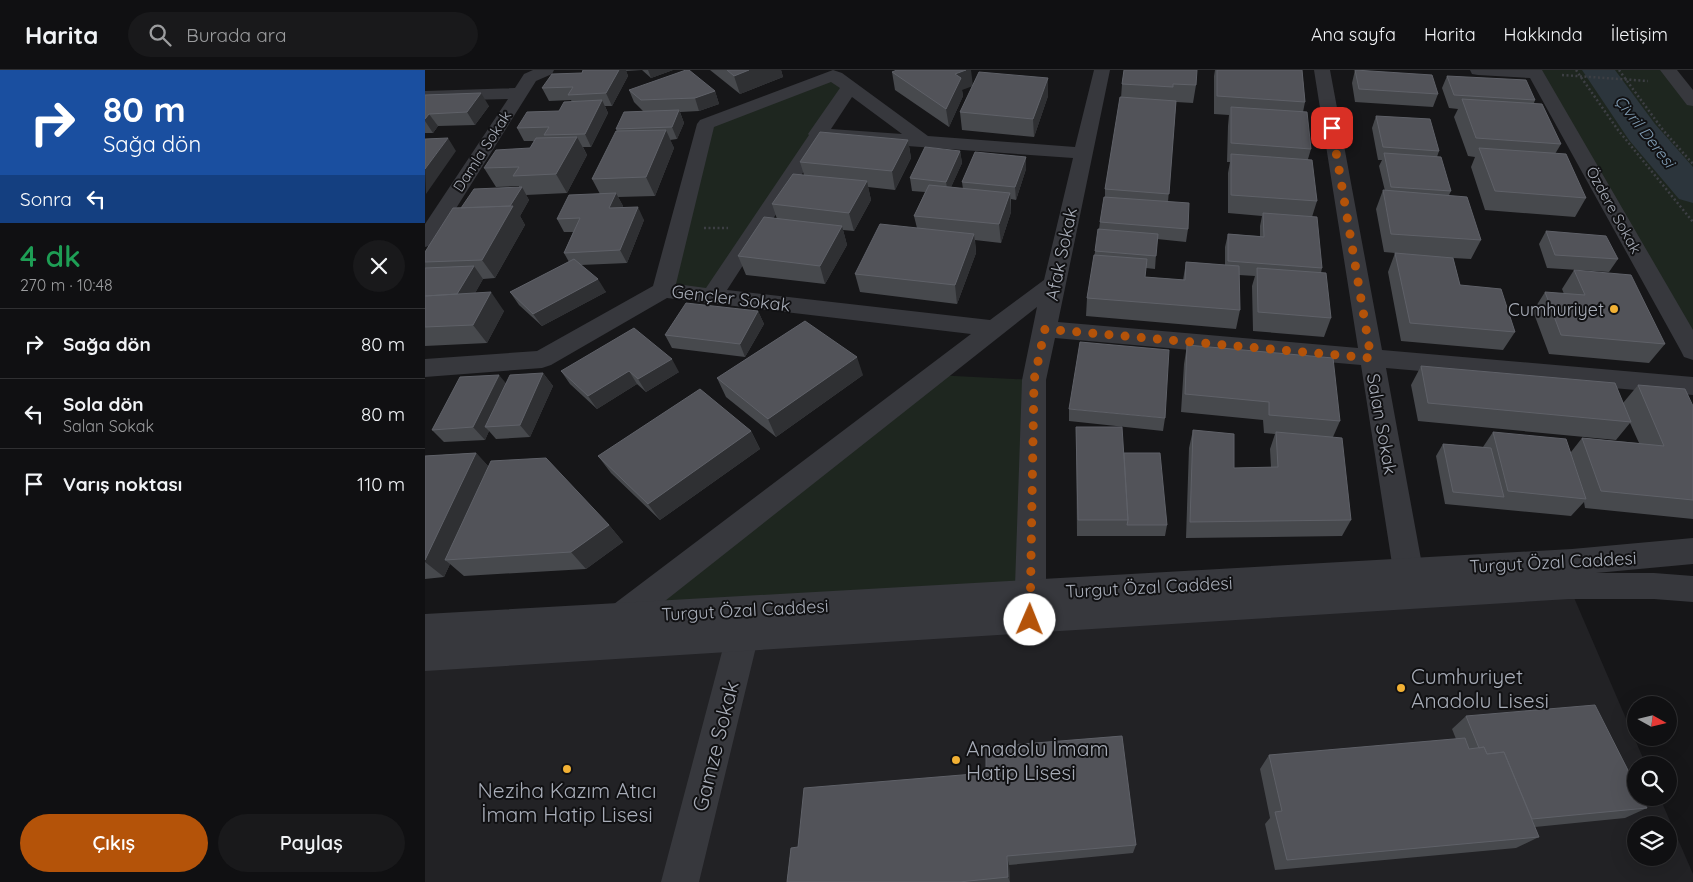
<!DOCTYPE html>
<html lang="tr">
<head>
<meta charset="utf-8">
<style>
  :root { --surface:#101012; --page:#19191b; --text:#f1f3f6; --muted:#9c9d9f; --line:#303032; --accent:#b45309 }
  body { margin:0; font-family:Quicksand,sans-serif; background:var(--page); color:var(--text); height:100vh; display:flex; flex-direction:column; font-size:19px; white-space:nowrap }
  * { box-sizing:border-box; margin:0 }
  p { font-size:16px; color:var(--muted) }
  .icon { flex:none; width:28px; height:28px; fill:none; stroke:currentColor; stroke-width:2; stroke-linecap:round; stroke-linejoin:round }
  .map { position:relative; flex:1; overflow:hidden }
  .drawer { display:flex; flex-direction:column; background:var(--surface); width:425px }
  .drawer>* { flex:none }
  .guide { background:#1a4fa0; color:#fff; overflow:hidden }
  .needle { width:32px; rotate:98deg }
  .controls { position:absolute; left:1202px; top:626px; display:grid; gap:10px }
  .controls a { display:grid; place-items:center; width:50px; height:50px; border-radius:50%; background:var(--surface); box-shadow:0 5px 20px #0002,0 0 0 1px var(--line); font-size:25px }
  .pin { position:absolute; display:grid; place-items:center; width:42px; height:42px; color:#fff; margin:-21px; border-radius:10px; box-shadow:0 2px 8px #0006 }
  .me { position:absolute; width:55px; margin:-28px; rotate:1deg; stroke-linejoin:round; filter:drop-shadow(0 0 4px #0008) }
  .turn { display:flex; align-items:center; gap:18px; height:105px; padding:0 20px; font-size:22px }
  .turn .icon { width:65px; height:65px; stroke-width:2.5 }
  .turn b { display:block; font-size:35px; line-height:42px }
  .then { display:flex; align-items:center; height:48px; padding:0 20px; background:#0003; gap:10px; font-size:19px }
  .round { display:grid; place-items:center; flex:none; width:52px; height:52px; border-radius:26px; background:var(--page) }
  .overview { display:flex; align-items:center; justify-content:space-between; height:85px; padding:0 20px }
  h1 { font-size:30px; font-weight:600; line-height:38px; color:#1e9e55 }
  .primary-button { display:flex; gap:10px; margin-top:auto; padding:10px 20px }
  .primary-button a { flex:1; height:58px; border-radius:30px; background:var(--accent); color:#fff; font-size:20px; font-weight:600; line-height:58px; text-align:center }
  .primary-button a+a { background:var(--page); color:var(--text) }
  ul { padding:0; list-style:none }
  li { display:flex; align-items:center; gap:15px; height:70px; padding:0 20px; border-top:1px solid var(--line) }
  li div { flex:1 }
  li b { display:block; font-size:19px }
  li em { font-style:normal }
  header { display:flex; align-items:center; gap:30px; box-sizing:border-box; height:70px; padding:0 25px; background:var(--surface); border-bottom:1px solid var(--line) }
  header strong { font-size:24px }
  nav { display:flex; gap:28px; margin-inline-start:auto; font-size:18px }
  .search { width:350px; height:45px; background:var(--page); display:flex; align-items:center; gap:12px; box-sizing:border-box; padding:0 18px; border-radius:28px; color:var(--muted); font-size:19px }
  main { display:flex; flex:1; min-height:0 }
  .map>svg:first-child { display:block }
  .built { fill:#222225; fill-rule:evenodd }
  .green { fill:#1e261f }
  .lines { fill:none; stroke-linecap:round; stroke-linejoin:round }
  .river { fill:#2c353c; fill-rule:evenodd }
  .path { stroke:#3d3f44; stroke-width:2.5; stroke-dasharray:2 2.5; stroke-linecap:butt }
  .minor { fill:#37383d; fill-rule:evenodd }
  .tertiary { fill:#37383d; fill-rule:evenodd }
  .wall { fill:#47494d }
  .shaded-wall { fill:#2f3033 }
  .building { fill:#525359; stroke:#5f6168 }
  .route { stroke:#b45309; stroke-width:9; stroke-dasharray:0 16.2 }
  .poi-dot { fill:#f2b134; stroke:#111113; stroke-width:2 }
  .labels { text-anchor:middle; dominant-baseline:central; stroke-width:4; stroke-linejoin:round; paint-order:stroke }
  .far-street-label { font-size:15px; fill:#a8adb8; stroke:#111113 }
  .far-water-label { font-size:16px; font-style:italic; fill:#7f9bb3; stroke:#111113 }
  .street-label { font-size:18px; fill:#a8adb8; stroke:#111113 }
  .poi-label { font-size:18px; fill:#a8adb8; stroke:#111113; text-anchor:end }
  .near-poi-label { font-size:21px; fill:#a8adb8; stroke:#111113; text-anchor:start }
  .near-street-label { font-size:21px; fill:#a8adb8; stroke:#111113 }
</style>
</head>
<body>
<header>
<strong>Harita</strong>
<div class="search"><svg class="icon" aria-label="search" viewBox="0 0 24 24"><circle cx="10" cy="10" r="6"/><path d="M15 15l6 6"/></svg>Burada ara</div>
<nav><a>Ana sayfa</a><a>Harita</a><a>Hakkında</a><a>İletişim</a></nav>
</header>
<main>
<section class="drawer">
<div class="guide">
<div class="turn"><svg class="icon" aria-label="right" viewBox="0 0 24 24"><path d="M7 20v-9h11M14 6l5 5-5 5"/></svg><div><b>80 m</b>Sağa dön</div></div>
<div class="then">Sonra<svg class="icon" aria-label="left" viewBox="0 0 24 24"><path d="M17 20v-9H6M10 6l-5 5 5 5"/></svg></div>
</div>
<div class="overview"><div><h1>4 dk</h1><p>270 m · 10:48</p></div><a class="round"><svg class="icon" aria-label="close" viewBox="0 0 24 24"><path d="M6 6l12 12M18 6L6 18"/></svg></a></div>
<ul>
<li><svg class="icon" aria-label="right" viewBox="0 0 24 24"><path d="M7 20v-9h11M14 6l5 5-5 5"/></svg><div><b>Sağa dön</b></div><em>80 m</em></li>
<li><svg class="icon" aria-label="left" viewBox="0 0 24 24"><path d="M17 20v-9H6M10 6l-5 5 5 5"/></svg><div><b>Sola dön</b><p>Salan Sokak</p></div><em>80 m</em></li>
<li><svg class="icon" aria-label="arrive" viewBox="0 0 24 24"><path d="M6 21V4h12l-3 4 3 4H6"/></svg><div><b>Varış noktası</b></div><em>110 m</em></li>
</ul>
<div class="primary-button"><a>Çıkış</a><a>Paylaş</a></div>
</section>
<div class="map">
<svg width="1268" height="812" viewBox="0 0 1268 812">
  <rect width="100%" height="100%" fill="#161618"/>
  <!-- built -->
  <path class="built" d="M1144 516 1221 695H1211V728H1235L1268 804V812H0V587ZM1211 755H1244V788H1211Z"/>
  <!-- green -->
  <path class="green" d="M1109 0H1243L1268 31V281Z
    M408 5 425 17 287 226 238 220 281 54Z
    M510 305 609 310 606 523 196 547Z"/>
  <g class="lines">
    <!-- river -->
    <path class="river" d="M1157 0H1190L1230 54 1268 97V133L1254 129 1204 70Z"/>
    <!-- path -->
    <path class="path" d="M1151 0 1193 60 1268 152
      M1194 0 1238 60 1268 94
      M1137 5 1223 11
      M279 158H303"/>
    <!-- minor -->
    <path class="minor" d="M108 0H129L127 4 111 11 8 175 0 177V154L83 29 0 31V21L90 18 99 4Z
      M408 0 417 3 503 66 650 77 669 0H685L633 252 933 278 889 0H905L957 280 1268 307V325L961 298 998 500 994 509 983 513 972 509 968 500 936 295 630 268 621 310V546L616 556 605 560 594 556 589 546 597 310 612 237 207 557 196 561 185 557 180 547 185 537 546 264 242 228 126 295 117 298 0 307V289L112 281 228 216 272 54 275 50ZM406 12 415 18 383 64 384 65 281 218 251 214 289 57ZM427 27 477 64 406 59ZM399 70 648 88 619 210 565 250 302 220Z
      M1045 0H1117L1268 260V290L1259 287 1256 281 1105 8 1053 5 1047 4Z
      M1235 0H1252L1268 20V36L1262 35Z
      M323 530 334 534 339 544 274 812H236L307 544 312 534Z"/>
    <!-- tertiary -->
    <path class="tertiary" d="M1268 468V494L1171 503H1229L1268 506V532L1229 529H1144L0 601V544L1147 479Z"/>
  </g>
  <!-- wall -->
  <path class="wall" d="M158 0H248L226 8 217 0 201 1 203 6 187 36H180L183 43 166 77H158L162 85 142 123 101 125 104 130 95 146 100 155 70 208 58 209 50 223 79 241 62 273 0 276V182L36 138 94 117V116L71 117 59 98 105 78 109 71H99L92 58 134 41 147 32 146 30 124 31 117 18 157 3Z
    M285 0H356L358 7 315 24Z
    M699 0 771 15 768 33 751 32 743 132 763 159 761 172 732 169 730 199 721 198 720 207 758 210 761 192 800 195V177L803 164 835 166V156L837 146 803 143V103L805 92H802L803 56 804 45 789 44V6L790 0H877L880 32 878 42 886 79 883 89 892 131 887 147 897 198 896 203 906 248 899 267 828 261 827 216 830 206 814 205 815 240 811 259 661 246 662 228 674 159 675 152 680 127V119L696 28 697 14Z
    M930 0 1013 24 1008 37 930 32 927 13Z
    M467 2 537 20 538 26 524 57 470 20Z
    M1022 6 1110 30 1109 33 1136 74 1130 84 1161 128 1150 147 1060 140 1046 97 1050 87 1043 86 1029 47 1033 39 1024 38 1017 18Z
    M204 20 290 21 294 34 274 41 255 42 259 53 252 69 245 70 249 78 230 126 193 127 198 136 197 138 219 150 202 193 156 195 181 222 117 256 94 235 85 222 144 192 139 183 148 162H139L132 149 175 124 167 109 192 61 191 59 219 42 209 32Z
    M0 25 64 36 50 55 13 56 8 63H0Z
    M623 26 609 67 537 60 535 42Z
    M951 46 1014 81 1012 87 1026 121 1024 125 1056 170 1046 189 1028 188 1035 215 1090 262 1078 280 976 271 963 202 970 183 959 182 951 139 958 120 960 121 954 96 957 90H953L947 58Z
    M483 70 486 88 470 120 443 117 446 130 429 161 418 160 422 175 400 214 321 205 313 186 352 149 347 134 379 105 375 92Z
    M535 81 537 93 526 117 538 119 537 112 601 87V99L591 130 586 129V142L576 173 550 170 551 183 532 234 435 222 430 204 492 158 489 146 500 122 487 121 485 108Z
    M1121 161 1193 189 1184 202 1122 198 1114 174Z
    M1149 200 1240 274 1224 293 1124 284 1108 241 1120 222 1139 224 1137 219Z
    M333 241 339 254 320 287 247 278 240 265Z
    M762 275 915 351 908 367 926 450 917 466 761 468 764 378 768 360 809 398 846 397 845 379 850 364 839 363 838 350 756 342 759 294Z
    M996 296 1198 333 1213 315 1268 336V449L1160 438 1159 432 1146 446 1020 434 1011 386 1018 374 1058 377 1068 362 1146 382 1157 368 1214 373 1205 353 1191 370 993 351 986 315Z
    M136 301 254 302 221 322 212 314 172 339 145 314Z
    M118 303 128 316 105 367 71 369 64 361 60 370 19 372 7 360 81 313Z
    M438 305 351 367 301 327 292 308Z
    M644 339 740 348 738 361 644 351Z
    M651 357 699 383 742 455 740 466H652Z
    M326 361 335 379 235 450 186 403 173 386Z
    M51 383 63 396 184 455 198 472 161 499 39 506 25 494 19 507 0 509V386Z
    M1041 646 1222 738 1200 748 1110 757 1114 767 1091 778 850 800 840 754 845 748 835 699 844 685 1031 669 1027 659Z
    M711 775 708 783 584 795 585 812H362L366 778Z"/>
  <!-- shaded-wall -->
  <path class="shaded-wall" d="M194 0H201L203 6 187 36 181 23Z
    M223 0H248L226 8Z
    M324 0H356L358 7 315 24 309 6Z
    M541 0H546L548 16 537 20 538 26 524 57 521 39 530 4Z
    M623 8V26L609 67 608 49Z
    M290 21 294 34 274 41 270 28Z
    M56 23 64 36 50 55 42 42Z
    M177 30 183 43 166 77 160 64Z
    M254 40 259 53 252 69 247 57Z
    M4 44 13 56 8 63 0 51V49Z
    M241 60 249 78 230 126 221 107Z
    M152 67 162 85 142 123 131 104Z
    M23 68 31 81 1 124 0 99Z
    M483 70 486 88 470 120 467 101Z
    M535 81 537 93 523 124 521 112Z
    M601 87V99L591 130 590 117Z
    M442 111 446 130 429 161 424 143Z
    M97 117 104 130 95 146 100 155 70 208 57 190 83 140Z
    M191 123 198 136 191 152 184 138Z
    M585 123 586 142 576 173 574 154Z
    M213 137 219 150 202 193 195 180Z
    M417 156 422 175 400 214 395 196Z
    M549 164 551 183 532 234 530 215Z
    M49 196 58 209 39 243 29 230Z
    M173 209 181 222 117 256 108 244Z
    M66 222 79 241 62 273 48 255Z
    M333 241 339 254 320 287 315 274Z
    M432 287 438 305 351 367 343 349Z
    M247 289 254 302 221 322 213 309Z
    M204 301 212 314 172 339 163 326Z
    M118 303 128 316 105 367 95 355Z
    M74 305 85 318 60 357 64 361 60 370 48 357Z
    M326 361 335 379 235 450 223 434Z
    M51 383 68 401 20 490 25 494 19 507 0 492V490Z
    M184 455 198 472 161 499 146 482Z
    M582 786 584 795 585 812 583 807Z"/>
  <!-- building -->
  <path class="building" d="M158 0H194L181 23 143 25 148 17 117 18 127 4 157 3Z
    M261 0H264L290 21 270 28 216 30 204 20Z
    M302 0H324L309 6Z
    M472 0H541L530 4 536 8 521 39 467 2Z
    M699 0H772L771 15 748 14V17L697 14Z
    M792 0H877L880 32 792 26Z
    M930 0 1007 5 1013 24 934 19Z
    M554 2 623 8 608 49 535 42Z
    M1022 6 1101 10 1110 30 1029 25Z
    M56 23 42 42 4 44 0 49V25Z
    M695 27 751 31 744 124 680 119Z
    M1037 29 1117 34 1136 74 1051 68Z
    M177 30 160 64 119 65 124 57 92 58 102 42 134 41 139 32Z
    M806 37 882 42 886 79 806 73Z
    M254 40 247 57 191 59 199 42Z
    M951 46 1005 49 1014 81 958 77Z
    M241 60 221 107 167 109 191 61Z
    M395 62 483 70 467 101 375 92Z
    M152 67 131 104 88 106 94 97 59 98 71 80 105 78 111 68Z
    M23 68 0 99V69Z
    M500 77 535 81 521 112 485 108Z
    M1054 78 1141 84 1161 128 1070 121Z
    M550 82 601 87 590 117 537 112Z
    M959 83 1016 87 1026 121 966 117Z
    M806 84 887 90 892 131 806 125Z
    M368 104 442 111 424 143 347 134Z
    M504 115 585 123 574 154 489 146Z
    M97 117 85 136 36 138 49 119Z
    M958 120 1042 127 1056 170 966 164Z
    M191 123 184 138 213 137 195 180 139 183 155 148 132 149 144 125Z
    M679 127 764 133 763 159 675 152Z
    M88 136 57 190 0 192V182L28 138Z
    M838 143 892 147 897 198 803 191V164L839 167Z
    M339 147 417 156 395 196 313 186Z
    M455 154 549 164 530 215 430 204Z
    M673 159 733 164 731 186 670 181Z
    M1121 161 1181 166 1193 189 1130 185Z
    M970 183 1028 188 1035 215 1076 219 1090 262 985 253Z
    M669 185 722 189 720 207 760 210 761 192 814 196 815 240 662 228Z
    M149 189 173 209 108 244 85 222Z
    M49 196 32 224 0 226V198Z
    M832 198 901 203 906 248 833 242Z
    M1149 200 1206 205 1240 274 1136 265 1120 222 1160 225Z
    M66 222 48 255 0 257V226Z
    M261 233 333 241 315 274 240 265Z
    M380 251 432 287 343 349 292 308Z
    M209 258 247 289 213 309 204 301 163 326 136 301Z
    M655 272 744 280 740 348 644 339Z
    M762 275 908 288 915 351 844 345V332L760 324Z
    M996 296 1190 313 1206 352 1003 333Z
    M118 303 95 355 60 357 85 305Z
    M74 305 48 357 7 360 35 307Z
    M1213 315 1260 319 1268 336V430L1176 421 1157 368 1239 376Z
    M275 319 326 361 223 434 173 386Z
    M651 357H697L703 450H653Z
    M768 360 809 364V398L853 397 851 362 917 368 926 450 765 452Z
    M1068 362 1141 369 1161 429 1083 421Z
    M1018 374 1066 378 1079 427 1028 422Z
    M51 383 0 490V386Z
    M699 383H735L742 455H702L703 450Z
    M121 388 184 455 146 482 20 490 66 391Z
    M1170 635 1211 716V728H1217L1222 738 1107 749 1079 682 1062 684 1059 677 1054 678 1041 646Z
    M697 666 711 775 582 786 583 807 534 812H362L366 778 373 777 379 718 561 703V677Z
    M1040 668 1044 679 1059 677 1062 684 1079 682 1114 767 862 790 850 742 857 741 844 685Z"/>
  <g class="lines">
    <!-- route -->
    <path class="route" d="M605 550 609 310 620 259 946 288 907 58"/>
  </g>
  <!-- markers -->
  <g class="poi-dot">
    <circle cx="1189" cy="239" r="5"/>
    <circle cx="976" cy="618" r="5"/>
    <circle cx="531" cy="690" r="5"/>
    <circle cx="142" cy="699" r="5"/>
  </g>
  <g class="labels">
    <!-- far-street labels -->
    <g class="far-street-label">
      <text transform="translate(57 81) rotate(-57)">Damla Sokak</text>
      <text transform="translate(1189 140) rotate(61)">Özdere Sokak</text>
    </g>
    <!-- far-water labels -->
    <g class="far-water-label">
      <text transform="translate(1220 61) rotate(52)">Çivril Deresi</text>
    </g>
    <!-- street labels -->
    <g class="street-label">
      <text transform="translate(636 184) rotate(-78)">Afak Sokak</text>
      <text transform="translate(306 228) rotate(7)">Gençler Sokak</text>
      <text transform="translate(957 354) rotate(80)">Salan Sokak</text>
      <text transform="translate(1128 492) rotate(-3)">Turgut Özal Caddesi</text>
      <text transform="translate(724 517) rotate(-3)">Turgut Özal Caddesi</text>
      <text transform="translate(320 540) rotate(-3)">Turgut Özal Caddesi</text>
    </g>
    <!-- poi labels -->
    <g class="poi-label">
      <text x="1179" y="239">Cumhuriyet</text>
    </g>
    <!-- near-poi labels -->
    <g class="near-poi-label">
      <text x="986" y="606">Cumhuriyet<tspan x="986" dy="24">Anadolu Lisesi</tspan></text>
      <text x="541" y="678">Anadolu İmam<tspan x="541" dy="24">Hatip Lisesi</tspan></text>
      <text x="142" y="720" text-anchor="middle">Neziha Kazım Atıcı<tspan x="142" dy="24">İmam Hatip Lisesi</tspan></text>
    </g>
    <!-- near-street labels -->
    <g class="near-street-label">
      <text transform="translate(290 676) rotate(-76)">Gamze Sokak</text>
    </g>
  </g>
</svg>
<div class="controls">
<a><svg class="needle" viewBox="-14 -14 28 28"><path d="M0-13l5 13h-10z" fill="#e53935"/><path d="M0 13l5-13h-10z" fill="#9c9d9f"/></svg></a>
<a><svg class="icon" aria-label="search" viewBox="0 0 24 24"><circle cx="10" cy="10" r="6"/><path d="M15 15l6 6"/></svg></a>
<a><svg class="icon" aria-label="layers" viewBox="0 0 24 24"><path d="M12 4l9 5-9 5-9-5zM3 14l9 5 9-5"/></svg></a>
</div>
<div class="pin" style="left:907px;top:58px;background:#d93025"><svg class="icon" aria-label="arrive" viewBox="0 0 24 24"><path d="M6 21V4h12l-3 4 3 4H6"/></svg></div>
<svg class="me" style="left:605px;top:550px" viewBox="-20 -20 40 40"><circle r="19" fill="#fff"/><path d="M0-13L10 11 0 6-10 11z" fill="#b45309"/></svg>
</div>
</main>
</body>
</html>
